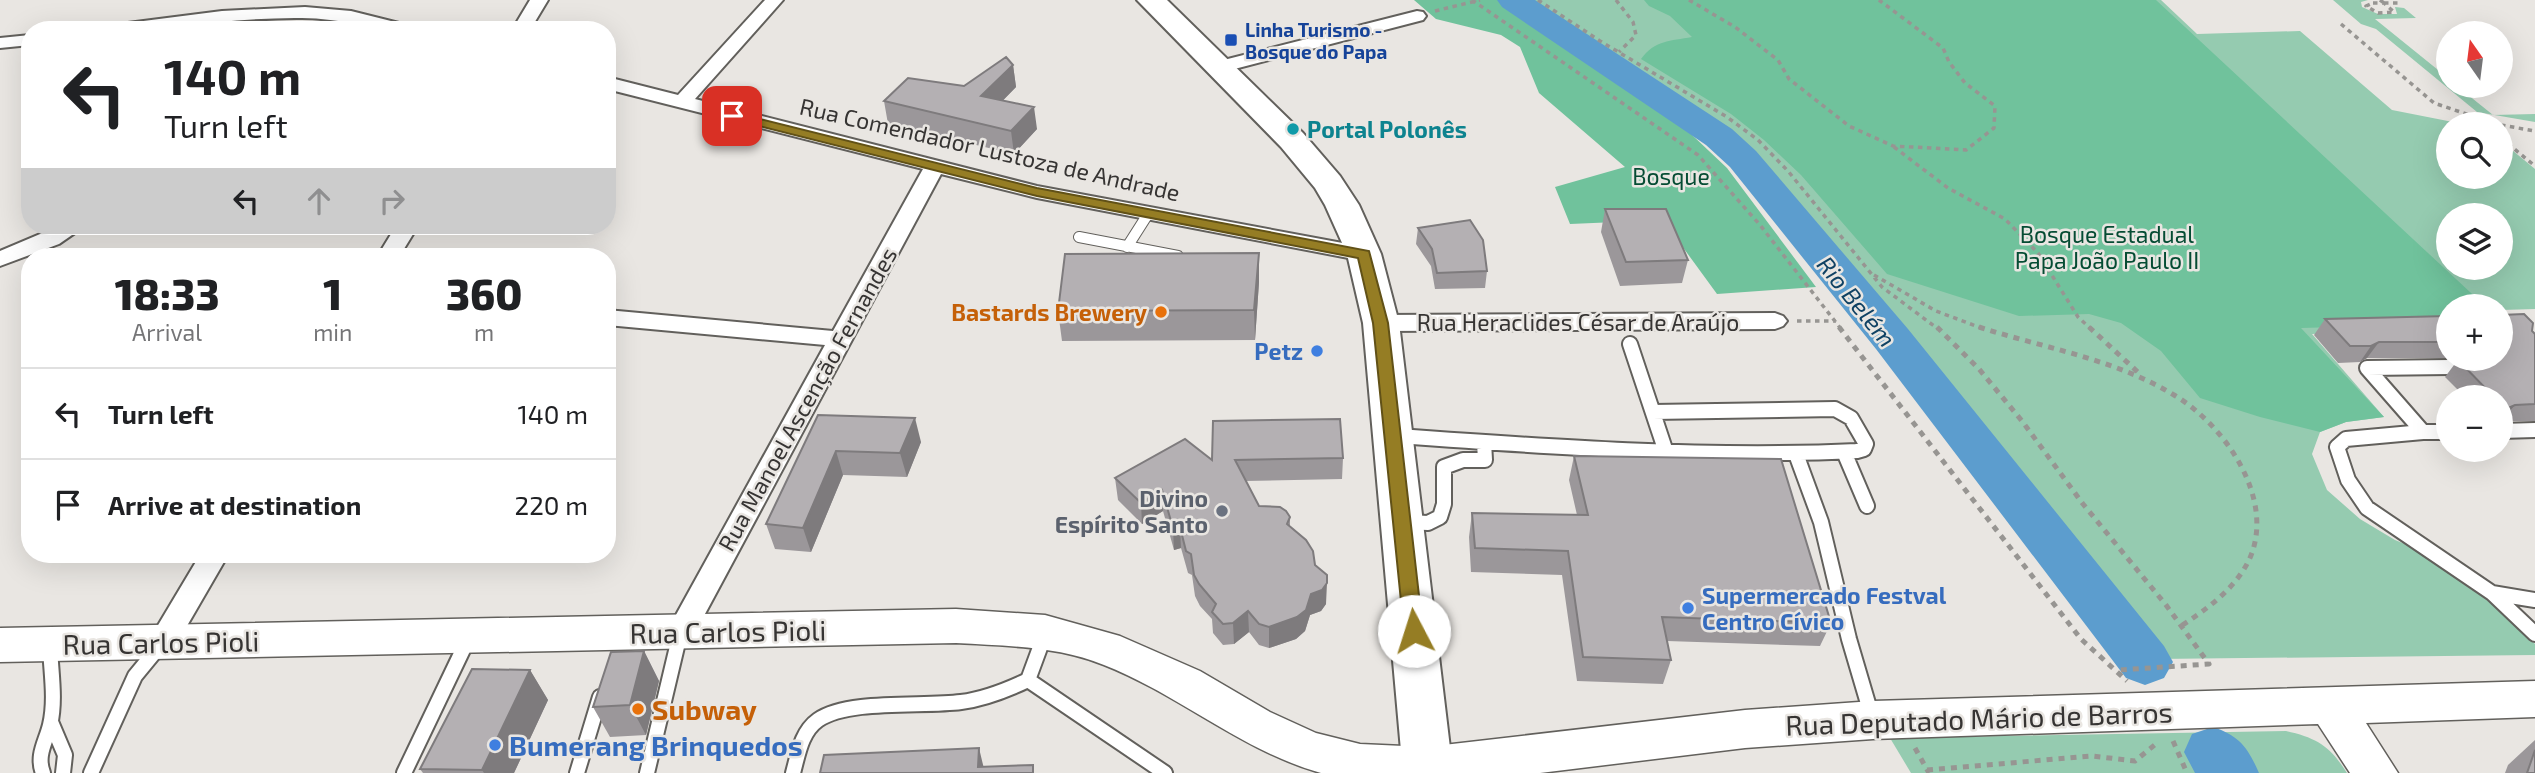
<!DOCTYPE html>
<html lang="en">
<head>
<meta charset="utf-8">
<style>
  :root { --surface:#fff; --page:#f2f2f2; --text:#202124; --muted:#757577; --line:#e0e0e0 }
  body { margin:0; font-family:"Exo 2",sans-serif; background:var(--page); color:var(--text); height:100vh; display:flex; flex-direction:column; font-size:26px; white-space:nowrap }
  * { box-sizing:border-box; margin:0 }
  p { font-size:23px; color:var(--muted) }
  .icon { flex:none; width:38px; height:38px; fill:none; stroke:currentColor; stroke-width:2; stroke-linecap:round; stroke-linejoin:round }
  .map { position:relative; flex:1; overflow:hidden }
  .sheet { position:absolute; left:21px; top:248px; width:595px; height:315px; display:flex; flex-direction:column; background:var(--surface); border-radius:28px; box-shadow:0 7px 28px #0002 }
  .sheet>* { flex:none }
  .hud { position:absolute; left:21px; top:21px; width:595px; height:214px; border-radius:28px; box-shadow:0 7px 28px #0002; background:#fff; color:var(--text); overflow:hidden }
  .needle { width:46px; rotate:346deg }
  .buttons { position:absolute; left:2436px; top:21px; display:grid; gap:14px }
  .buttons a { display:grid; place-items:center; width:77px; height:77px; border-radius:50%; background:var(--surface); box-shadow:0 7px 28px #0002; font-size:35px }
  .pin { position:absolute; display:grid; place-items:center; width:60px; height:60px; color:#fff; margin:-30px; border-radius:14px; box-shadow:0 4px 10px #0006 }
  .me { position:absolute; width:77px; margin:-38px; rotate:355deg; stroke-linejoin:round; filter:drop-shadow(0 0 5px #0008) }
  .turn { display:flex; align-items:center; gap:24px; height:147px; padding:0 28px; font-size:32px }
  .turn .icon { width:91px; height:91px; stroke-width:2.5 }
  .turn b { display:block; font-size:49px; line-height:60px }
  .lanes { display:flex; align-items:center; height:66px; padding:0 28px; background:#0003; justify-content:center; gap:35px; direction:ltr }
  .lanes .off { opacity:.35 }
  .eta { display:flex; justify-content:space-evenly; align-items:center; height:119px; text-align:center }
  .eta b { font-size:42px; font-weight:800; line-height:49px }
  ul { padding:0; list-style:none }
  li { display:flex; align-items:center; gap:21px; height:91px; padding:0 28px; border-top:2px solid var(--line) }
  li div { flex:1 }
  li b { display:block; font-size:26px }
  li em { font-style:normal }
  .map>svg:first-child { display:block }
  .green { fill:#95cbb0; fill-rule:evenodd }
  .forest { fill:#70c29c }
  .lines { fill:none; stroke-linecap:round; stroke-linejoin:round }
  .river { fill:#5c9dce; fill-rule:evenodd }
  .lane-far1-casing { stroke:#62605c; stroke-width:12 }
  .lane-casing { stroke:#62605c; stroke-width:18 }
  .street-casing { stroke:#62605c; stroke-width:4 }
  .secondary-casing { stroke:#62605c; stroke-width:3 }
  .primary-casing { stroke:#62605c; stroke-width:4 }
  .path-far1 { stroke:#979592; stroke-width:3.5; stroke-dasharray:4.5 4.5; stroke-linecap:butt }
  .path { stroke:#979592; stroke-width:5; stroke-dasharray:6 6; stroke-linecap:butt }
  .lane-far1 { stroke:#fff; stroke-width:10 }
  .lane { stroke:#fff; stroke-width:14 }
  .street { fill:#fff; fill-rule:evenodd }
  .secondary { fill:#fff; fill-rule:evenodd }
  .primary { fill:#fff; fill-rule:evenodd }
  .wall { fill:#9b979a }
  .shaded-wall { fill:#7e7b7d }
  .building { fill:#b4b0b3; stroke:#7e7b7d; stroke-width:2 }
  .route { fill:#957d24; stroke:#615117; stroke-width:2 }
  .transit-dot { fill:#1a4fb4; stroke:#e9e6e2; stroke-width:2.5 }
  .culture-dot { fill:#0f9aa8; stroke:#e9e6e2; stroke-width:2.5 }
  .food-dot { fill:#e8710a; stroke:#e9e6e2; stroke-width:2.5 }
  .shop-dot { fill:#3f7fe0; stroke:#e9e6e2; stroke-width:2.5 }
  .worship-dot { fill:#6b7280; stroke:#e9e6e2; stroke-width:2.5 }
  .labels { text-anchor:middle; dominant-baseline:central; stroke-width:5; stroke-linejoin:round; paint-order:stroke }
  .far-transit-label { font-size:19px; font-weight:bold; fill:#164399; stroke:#e9e6e2; text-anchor:start }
  .culture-label { font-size:23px; font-weight:bold; fill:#0d838f; stroke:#e9e6e2; text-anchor:start }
  .street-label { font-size:23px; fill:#363433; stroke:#e9e6e2 }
  .park-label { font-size:23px; fill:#054c33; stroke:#e9e6e2 }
  .food-label { font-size:23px; font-weight:bold; fill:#c56008; stroke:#e9e6e2; text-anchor:end }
  .shop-label { font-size:23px; font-weight:bold; fill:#366cbe; stroke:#e9e6e2; text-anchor:end }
  .worship-label { font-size:23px; font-weight:bold; fill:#5b616d; stroke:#e9e6e2; text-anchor:end }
  .water-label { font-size:24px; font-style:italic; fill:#104264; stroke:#e9e6e2 }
  .near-street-label { font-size:28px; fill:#363433; stroke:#e9e6e2 }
  .near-food-label { font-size:28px; font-weight:bold; fill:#c56008; stroke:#e9e6e2; text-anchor:start }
  .near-shop-label { font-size:28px; font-weight:bold; fill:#366cbe; stroke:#e9e6e2; text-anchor:start }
</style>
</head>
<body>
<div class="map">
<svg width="2535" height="773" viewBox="0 0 2535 773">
  <rect width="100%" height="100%" fill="#e9e6e2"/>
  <!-- green -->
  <path class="green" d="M1524 0H2161L2197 34 2300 31 2392 110 2463 124H2448V177H2501V141L2535 169V309L2501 310V306H2448V331L2312 334 2384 417 2346 422 2320 432 2312 454 2327 490 2360 519 2395 540 2430 554 2503 609 2535 644V655L2157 659 1759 163 1726 135ZM2448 215H2501V268H2448Z
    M2333 0H2368L2361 2 2362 7 2378 14H2397L2395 7 2404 8 2416 18 2375 19 2448 78V86H2457L2493 115 2535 114V122L2477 112 2376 29 2361 24Z
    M2286 731C2317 738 2330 746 2347 773H1911L1890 738Z"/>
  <!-- forest -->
  <path class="forest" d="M1414 0H1502L1672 116 1727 168 1816 287 1717 294 1663 220 1570 224 1555 187 1625 167 1539 93 1520 47 1501 35 1436 19Z
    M1644 0H2156L2485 306H2448V324L2301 328 2384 417 2346 422 2320 432 2260 417 2200 398 2161 351 2121 323 2089 314 2019 316 1887 274 1801 175 1764 140 1731 114 1641 59C1655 40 1670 41 1692 37L1670 16 1649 6Z"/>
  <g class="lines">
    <!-- river -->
    <path class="river" d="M1497 0H1535L1732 129 1756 151 1908 329 2164 646 2173 662 2164 678 2145 685 2126 678 1876 349 1730 167 1706 145 1502 7Z
      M2213 727C2240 736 2248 748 2259 773H2195L2184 752 2192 734Z"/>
    <defs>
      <path id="lane-far1" d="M1079 237 1178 256
        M1127 247 1148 214"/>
      <path id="lane" d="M1630 344 1665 449
        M2450 367 2367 368 2423 432 2346 439 2337 447 2348 480 2367 508 2492 593 2535 634
        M2501 431 2535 430
        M2423 432H2448
        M1398 436C1549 447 1706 458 1857 451L1864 449 1866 444 1851 418 1835 409 1653 412
        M1844 452 1867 506
        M1796 454 1821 522 1849 639 1872 717
        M1406 522 1428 523 1440 517 1444 504V467L1463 460H1485L1484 442
        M2492 593 2535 600
        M1028 680 1165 773
        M51 722 65 755 63 773
        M43 773C36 755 46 742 50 725 56 700 51 672 50 647
        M91 773 135 676 158 648
        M404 773 469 637
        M577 773 600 697
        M647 773 680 634
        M793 773C798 755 801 732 818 720 848 699 923 707 961 702 985 699 1007 690 1028 680L1045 634"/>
      <path id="street" d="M530 0H548L530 30H512Z
        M765 0H783L695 99 1037 186 1364 247 1372 249 1375 254 1372 259 1364 261 1037 198 941 174 691 640 681 644 671 640 666 632 671 624 825 345 607 325V310L833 331 923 169 607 89V77L678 95Z
        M305 7 351 11 411 26 414 30C376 30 340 18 302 18 235 17 170 30 103 30L112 25 222 11Z
        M1417 11 1423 12 1426 16 1423 20 1219 73 1210 67 1212 63Z
        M30 35V45L0 48V38Z
        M59 226H85L59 244 0 266V251Z
        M396 226H418L399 257H377Z
        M1775 313 1783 316 1787 321 1783 326 1775 329 1381 331 1373 328 1369 323 1373 318 1381 315Z
        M200 555H228L173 650 163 654 153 650 148 642Z"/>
      <path id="secondary" d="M956 609 1045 615 1120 636 1200 671 1270 712 1316 733 1360 744 1426 747 1745 710 1873 701 2535 681V717L2366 723 2398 773H2350L2318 724 1873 739 1745 748 1540 773H1321C1242 751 1180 695 1104 665 1057 646 1006 646 956 643L0 662V628Z"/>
      <path id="primary" d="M1137 0H1167L1303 133 1340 176 1359 205 1381 254 1399 323 1453 773H1403L1363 323 1347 254 1325 205 1315 188 1281 147Z"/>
    </defs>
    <!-- lane-far1 casing -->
    <use href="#lane-far1" class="lane-far1-casing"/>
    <!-- lane casing -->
    <use href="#lane" class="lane-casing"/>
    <!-- street casing -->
    <use href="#street" class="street-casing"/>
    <!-- secondary casing -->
    <use href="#secondary" class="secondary-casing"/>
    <!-- primary casing -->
    <use href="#primary" class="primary-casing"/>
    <!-- path-far1 -->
    <path class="path-far1" d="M1472 0 1698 155 1760 225 1841 329
      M1538 0 1600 41 1727 117 1758 140 1788 171 1882 287 1938 329
      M1616 0 1633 22 1636 35 1619 52
      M1689 0 1735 27 1778 60 1789 79 1849 126 1893 146 1966 150 1994 128 1995 106 1965 83 1949 62 1943 48 1879 0
      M2380 0 2384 3
      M2373 3H2384L2394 12 2378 13 2366 6Z
      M2384 3H2398
      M1435 11 1480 0
      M2341 24 2434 103 2496 124
      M2501 125 2535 131
      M2501 138 2535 166
      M1894 147 1948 188 2005 219 2038 253 2078 317 2091 329
      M1874 275 1936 311 1984 329
      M1797 321H1836"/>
    <!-- path -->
    <path class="path" d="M1839 327 2081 639 2127 681
      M1937 327 1979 369 2022 421 2083 504 2166 605 2209 664 2119 670
      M1979 327C2044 348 2115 359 2174 395 2225 425 2277 500 2249 560 2235 589 2207 609 2181 626
      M2089 327 2141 375
      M2173 741 2187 773
      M1915 748 1929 773
      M1927 770 2092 756 2135 761 2157 743"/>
    <!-- lane-far1 -->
    <use href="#lane-far1" class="lane-far1"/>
    <!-- lane -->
    <use href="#lane" class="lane"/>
    <!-- street -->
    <use href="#street" class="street"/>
    <!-- secondary -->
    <use href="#secondary" class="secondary"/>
    <!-- primary -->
    <use href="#primary" class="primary"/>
  </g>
  <!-- wall -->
  <path class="wall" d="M1013 65 1016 87 1002 101 1037 129 1014 154 888 124 884 101 964 86Z
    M1605 209 1688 260 1682 283 1620 286 1601 232Z
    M1418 228 1487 271 1485 288 1435 289 1431 266 1416 244Z
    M1259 253V282L1255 340 1062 341 1058 311Z
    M2448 316V358H2367L2360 362 2338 363 2314 335 2325 319Z
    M2532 331 2535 334V421H2501V397H2465L2445 377 2457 361 2454 359H2501Z
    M818 415 921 442 907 477 843 475 811 552 775 549 766 524Z
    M1574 456 1831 623 1820 646 1667 641 1671 660 1663 684 1577 681 1562 575 1471 572 1469 537 1472 513 1577 515 1569 480Z
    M1343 458 1342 479 1245 481 1259 506 1290 517V527L1315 565 1326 604 1321 611 1310 615 1305 631 1296 639 1269 648 1259 645 1249 632 1234 644 1223 645 1213 633 1212 619 1200 606 1195 596 1192 575 1188 573 1181 548 1174 550 1163 511 1142 524 1118 500 1115 478 1212 460Z
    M644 651 659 681 646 735 610 737 593 707Z
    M530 670 548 700 514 773H423L420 769Z
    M2535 740V773H2505L2508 765Z"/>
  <!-- shaded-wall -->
  <path class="shaded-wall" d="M1013 65 1016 87 985 119 981 96Z
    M1034 107 1037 129 1014 154 1011 131Z
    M1259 253V282L1255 340 1254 310Z
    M2379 342 2367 358 2360 362 2371 346Z
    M2515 405 2501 421V416L2506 409Z
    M915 418 921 442 907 477 900 453Z
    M836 451 843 475 811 552 803 528Z
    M1162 490 1163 511 1142 524 1141 503Z
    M1180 527 1181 548 1174 550 1173 528Z
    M1327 583 1326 604 1321 611 1310 615 1305 631 1296 639 1269 648V627L1311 594Z
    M1248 611 1249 632 1234 644 1233 623Z
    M644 651 659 681 646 735 630 705Z
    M530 670 548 700 514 773H484L482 770Z
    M979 748 985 773 978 767Z"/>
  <!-- building -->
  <path class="building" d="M1006 57 1013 65 981 96 1034 107 1011 131 884 101 908 78 964 86Z
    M1605 209H1666L1688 260 1626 262Z
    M1470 220 1483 240 1487 271 1437 273 1432 249 1418 228Z
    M1259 253 1254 310 1058 311 1065 254Z
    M2524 314 2533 323 2532 331 2535 334V404L2515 405 2506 409 2501 404V397H2494L2458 360 2467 359H2501V315Z
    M2448 316V342H2379L2371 346H2350L2325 319Z
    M818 415 915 418 900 453 836 451 803 528 766 524Z
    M1340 419 1343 458 1235 460 1259 506 1280 507 1286 511 1290 517 1287 524 1306 540 1313 551 1315 565 1327 575V583L1322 590 1311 594 1306 610 1297 617 1269 627 1259 624 1248 611 1233 623 1223 624 1212 612 1216 604 1199 584 1194 575 1191 554 1186 551 1180 527 1173 528 1162 490 1141 503 1115 478 1185 439 1212 460 1213 421Z
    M1574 456 1781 459 1831 623 1662 617 1671 660 1583 657 1568 551 1475 548 1472 513 1588 515Z
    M644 651 630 705 593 707 611 652Z
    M472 669 530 670 482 770 420 769Z
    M979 748 978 767 1033 765V773H820L824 755Z
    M2535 750V773H2527Z"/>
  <!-- route -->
  <path class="route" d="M732 112 1037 188 1369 251 1388 323 1423 631 1420 636 1414 639 1407 636 1404 631 1373 323 1358 258 1037 196 727 118V113Z"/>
  <!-- markers -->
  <rect class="transit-dot" x="1224" y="33" width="14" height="14" rx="3.5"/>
  <circle class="culture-dot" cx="1293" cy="129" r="7"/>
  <g class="food-dot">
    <circle cx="1161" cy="312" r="7"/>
    <circle cx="638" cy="709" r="7"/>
  </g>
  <g class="shop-dot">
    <circle cx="1317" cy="351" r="7"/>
    <circle cx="1688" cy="608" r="7"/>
    <circle cx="495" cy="745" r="7"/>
  </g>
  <circle class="worship-dot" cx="1222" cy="511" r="7"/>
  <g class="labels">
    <!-- far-transit labels -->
    <g class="far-transit-label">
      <text x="1245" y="29">Linha Turismo -<tspan x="1245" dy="22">Bosque do Papa</tspan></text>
    </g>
    <!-- culture labels -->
    <g class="culture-label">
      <text x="1307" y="129">Portal Polonês</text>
    </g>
    <!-- street labels -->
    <g class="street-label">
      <text transform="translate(990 149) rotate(13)">Rua Comendador Lustoza de Andrade</text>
      <text x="1578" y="322">Rua Heraclides César de Araújo</text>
      <text transform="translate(807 399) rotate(-61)">Rua Manoel Ascenção Fernandes</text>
    </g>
    <!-- park labels -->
    <g class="park-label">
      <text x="1671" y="176">Bosque</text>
      <text x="2107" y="234">Bosque Estadual<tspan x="2107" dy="26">Papa João Paulo II</tspan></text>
    </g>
    <!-- food labels -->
    <g class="food-label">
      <text x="1147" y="312">Bastards Brewery</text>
    </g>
    <!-- shop labels -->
    <g class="shop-label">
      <text x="1303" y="351">Petz</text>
      <text x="1702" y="595" text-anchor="start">Supermercado Festval<tspan x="1702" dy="26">Centro Cívico</tspan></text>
    </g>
    <!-- worship labels -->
    <g class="worship-label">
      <text x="1208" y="498">Divino<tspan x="1208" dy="26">Espírito Santo</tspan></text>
    </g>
    <!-- water labels -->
    <g class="water-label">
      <text transform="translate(1857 301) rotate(51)">Rio Belém</text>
    </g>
    <!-- near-street labels -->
    <g class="near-street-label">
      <text transform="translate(728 631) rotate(-1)">Rua Carlos Pioli</text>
      <text transform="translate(161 642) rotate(-1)">Rua Carlos Pioli</text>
      <text transform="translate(1979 718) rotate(-2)">Rua Deputado Mário de Barros</text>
    </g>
    <!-- near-food labels -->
    <g class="near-food-label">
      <text x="652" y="709">Subway</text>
    </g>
    <!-- near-shop labels -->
    <g class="near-shop-label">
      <text x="509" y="745">Bumerang Brinquedos</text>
    </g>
  </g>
</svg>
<div class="buttons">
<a><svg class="needle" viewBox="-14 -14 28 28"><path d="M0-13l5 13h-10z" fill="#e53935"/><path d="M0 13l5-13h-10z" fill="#757577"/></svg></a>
<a><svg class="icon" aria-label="search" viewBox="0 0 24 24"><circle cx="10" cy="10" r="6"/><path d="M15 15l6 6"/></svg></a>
<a><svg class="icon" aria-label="layers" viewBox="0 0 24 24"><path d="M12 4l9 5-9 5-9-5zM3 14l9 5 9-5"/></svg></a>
<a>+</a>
<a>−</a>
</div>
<div class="pin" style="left:732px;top:116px;background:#d93025"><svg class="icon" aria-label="arrive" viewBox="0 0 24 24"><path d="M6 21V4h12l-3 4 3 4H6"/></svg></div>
<svg class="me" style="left:1414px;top:631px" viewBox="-20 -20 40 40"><circle r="19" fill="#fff"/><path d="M0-13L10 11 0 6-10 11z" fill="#957d24"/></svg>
<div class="hud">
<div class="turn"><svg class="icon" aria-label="left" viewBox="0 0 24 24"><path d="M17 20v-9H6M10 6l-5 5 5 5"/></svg><div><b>140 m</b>Turn left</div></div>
<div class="lanes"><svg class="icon" aria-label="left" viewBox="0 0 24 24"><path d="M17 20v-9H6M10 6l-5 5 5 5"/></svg><svg class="icon off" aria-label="ahead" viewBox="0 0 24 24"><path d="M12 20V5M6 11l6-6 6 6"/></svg><svg class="icon off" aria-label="right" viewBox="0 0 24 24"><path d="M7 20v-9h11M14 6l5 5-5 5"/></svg></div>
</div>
<section class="sheet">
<div class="eta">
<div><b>18:33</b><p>Arrival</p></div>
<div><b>1</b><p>min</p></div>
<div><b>360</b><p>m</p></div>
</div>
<ul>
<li><svg class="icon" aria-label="left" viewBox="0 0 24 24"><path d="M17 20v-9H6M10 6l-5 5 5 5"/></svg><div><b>Turn left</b></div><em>140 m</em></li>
<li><svg class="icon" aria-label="arrive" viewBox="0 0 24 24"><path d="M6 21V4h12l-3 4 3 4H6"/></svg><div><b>Arrive at destination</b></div><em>220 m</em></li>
</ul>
</section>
</div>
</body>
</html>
